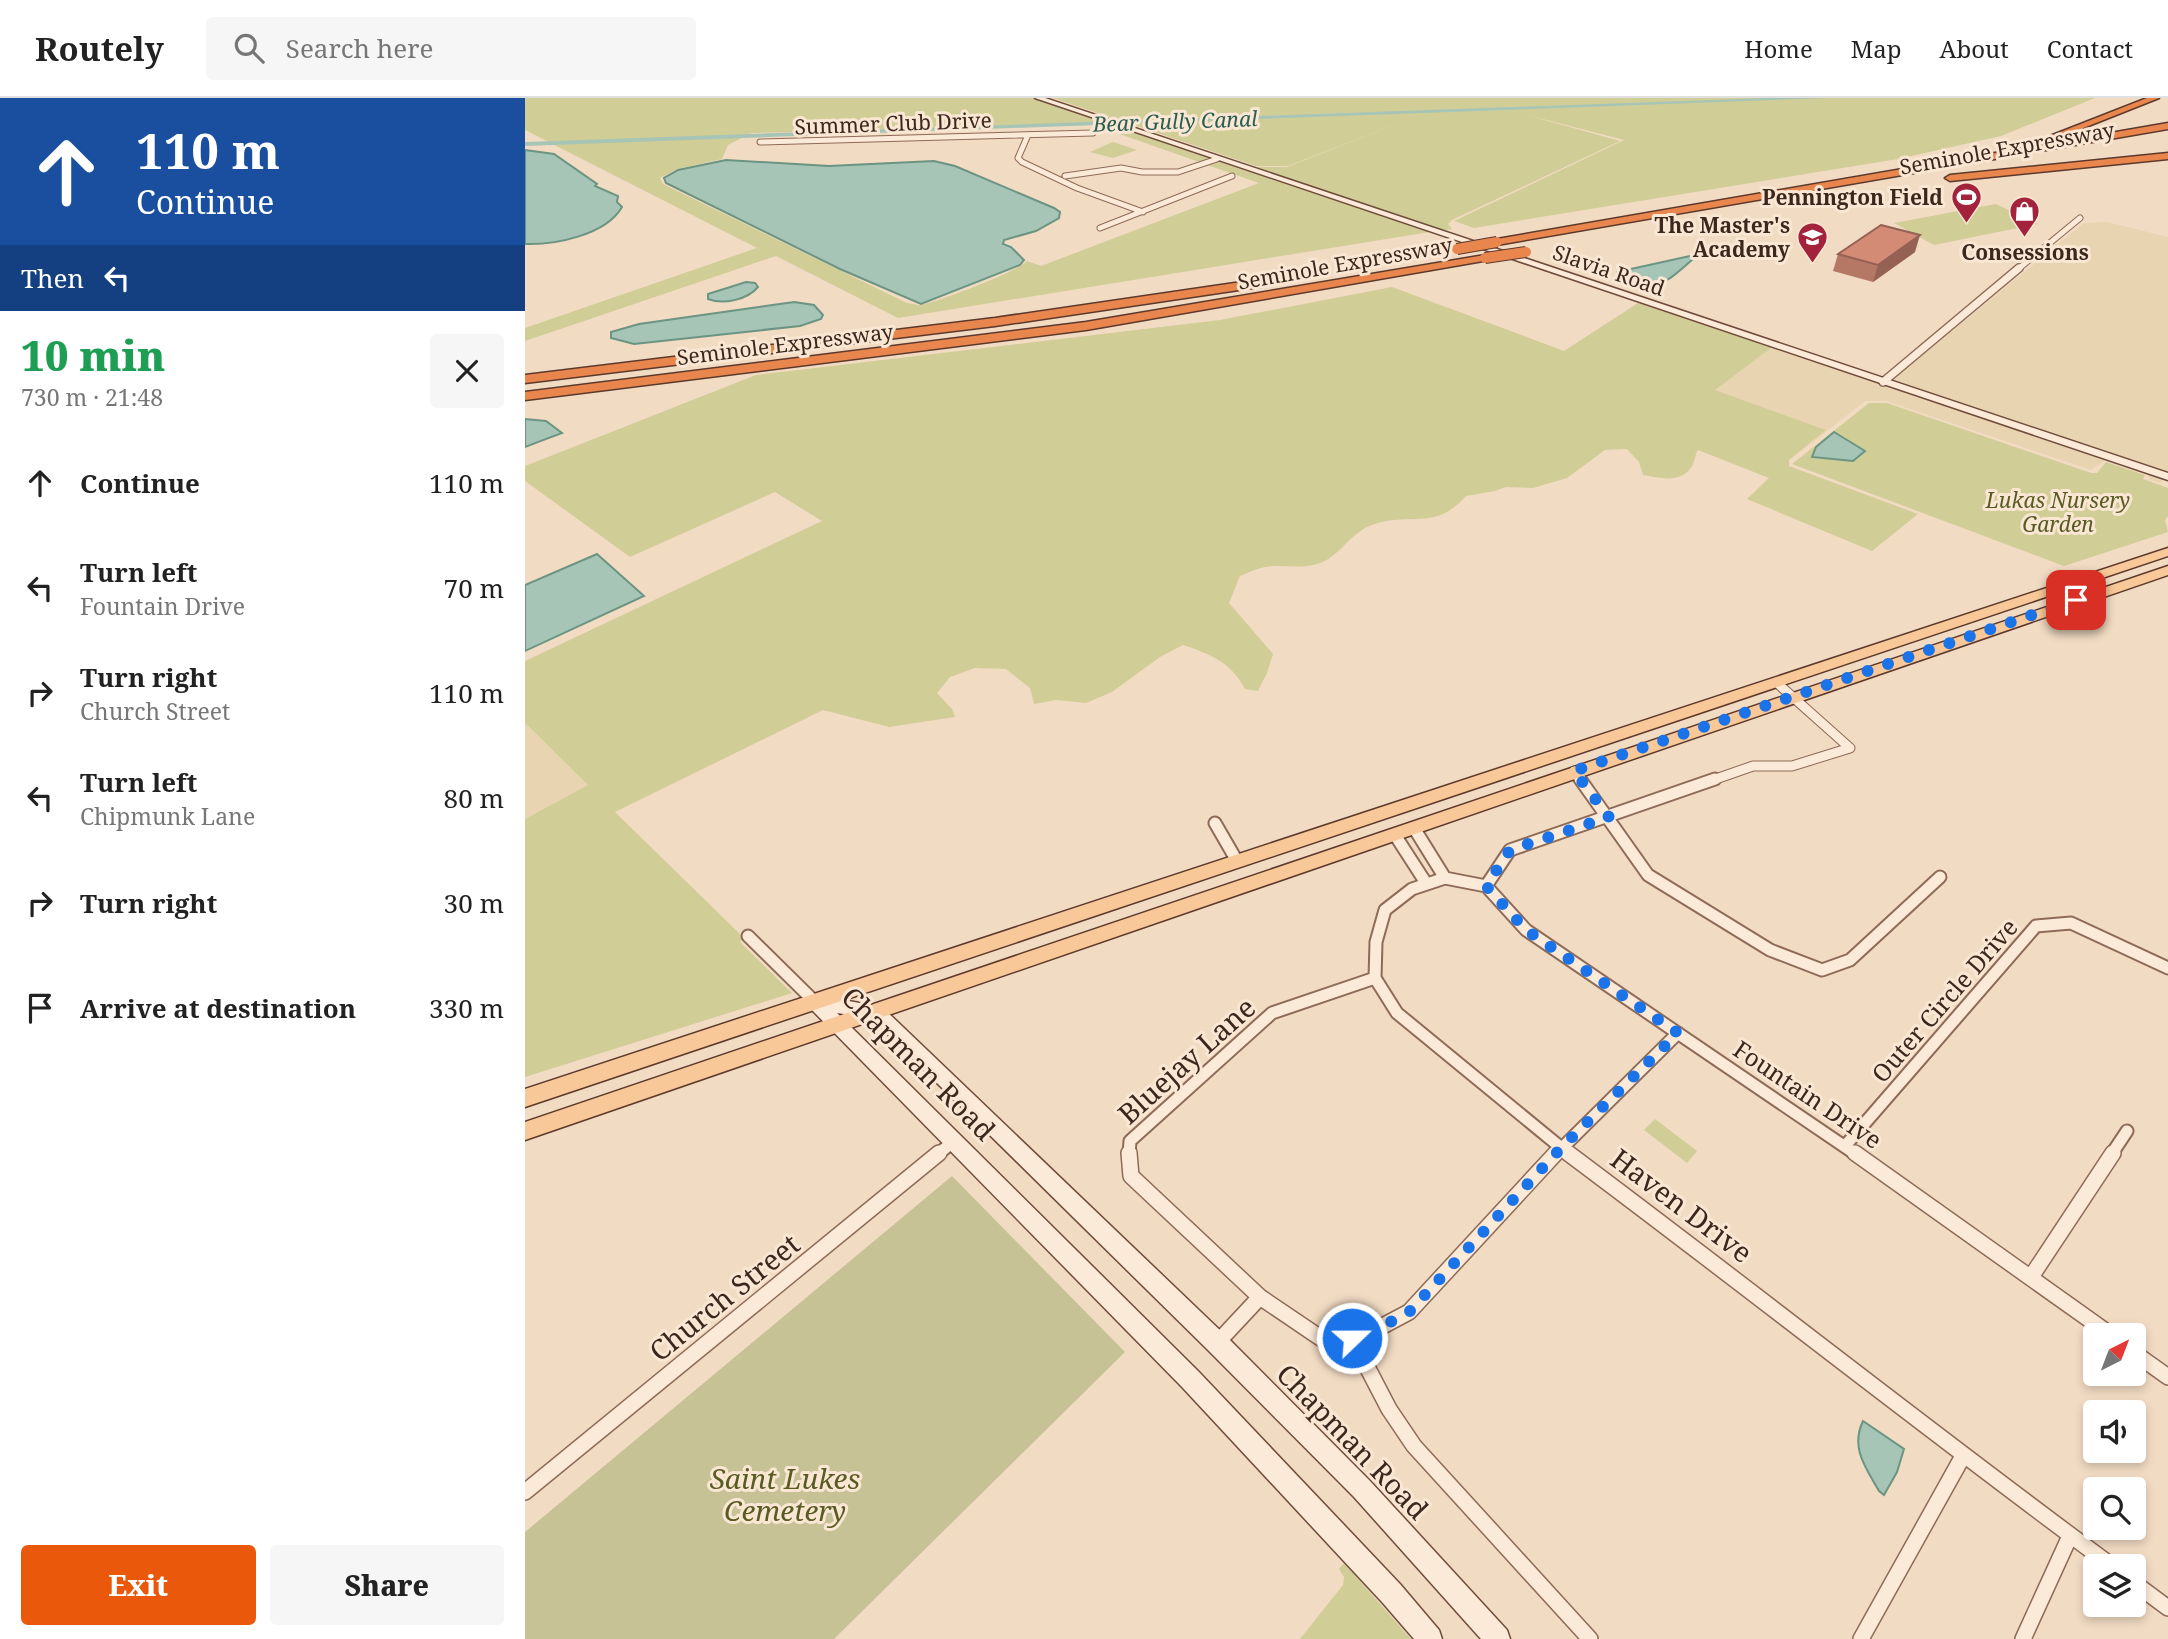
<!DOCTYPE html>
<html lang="en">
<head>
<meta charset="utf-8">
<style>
  :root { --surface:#fff; --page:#f6f6f6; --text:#222; --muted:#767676; --line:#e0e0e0; --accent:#ea580c }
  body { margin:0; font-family:"Noto Serif",serif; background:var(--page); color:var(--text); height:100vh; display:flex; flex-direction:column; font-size:26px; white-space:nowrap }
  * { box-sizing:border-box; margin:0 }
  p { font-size:23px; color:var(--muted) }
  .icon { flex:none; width:38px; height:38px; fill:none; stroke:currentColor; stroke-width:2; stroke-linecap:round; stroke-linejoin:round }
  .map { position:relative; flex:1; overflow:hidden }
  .panel { display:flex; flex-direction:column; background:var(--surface); width:525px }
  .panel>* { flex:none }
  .banner { background:#1a4fa0; color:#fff; overflow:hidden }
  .needle { width:46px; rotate:42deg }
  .buttons { position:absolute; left:1558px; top:1225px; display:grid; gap:14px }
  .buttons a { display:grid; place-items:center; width:63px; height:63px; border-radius:7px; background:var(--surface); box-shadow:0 4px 10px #0003; font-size:35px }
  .pin { position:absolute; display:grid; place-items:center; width:60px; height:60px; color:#fff; margin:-30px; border-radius:14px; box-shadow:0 4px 10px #0006 }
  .me { position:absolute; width:77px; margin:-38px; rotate:68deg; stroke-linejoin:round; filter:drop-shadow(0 0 5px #0008) }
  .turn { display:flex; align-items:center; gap:24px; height:147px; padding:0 21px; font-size:32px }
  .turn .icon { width:91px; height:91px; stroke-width:2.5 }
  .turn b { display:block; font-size:49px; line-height:60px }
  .then { display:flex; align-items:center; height:66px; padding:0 21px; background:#0003; gap:14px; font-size:26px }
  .round { display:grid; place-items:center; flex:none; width:74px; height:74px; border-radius:7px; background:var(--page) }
  .overview { display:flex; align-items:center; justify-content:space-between; height:119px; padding:0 21px }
  h1 { font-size:42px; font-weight:800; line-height:52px; color:#1e9e55 }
  .action { display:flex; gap:14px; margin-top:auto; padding:14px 21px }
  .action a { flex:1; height:80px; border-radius:7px; background:var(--accent); color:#fff; font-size:28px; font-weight:800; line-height:80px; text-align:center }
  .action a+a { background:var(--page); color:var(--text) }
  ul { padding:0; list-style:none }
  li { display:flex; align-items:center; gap:21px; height:105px; padding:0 21px }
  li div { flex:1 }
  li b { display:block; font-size:26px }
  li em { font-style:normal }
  header { display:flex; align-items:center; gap:42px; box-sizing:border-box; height:98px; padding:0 35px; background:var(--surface); border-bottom:2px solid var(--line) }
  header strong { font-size:33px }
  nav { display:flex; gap:38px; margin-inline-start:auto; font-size:24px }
  .search { width:490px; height:63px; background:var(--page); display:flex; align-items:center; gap:18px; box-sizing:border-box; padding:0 24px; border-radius:7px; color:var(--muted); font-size:26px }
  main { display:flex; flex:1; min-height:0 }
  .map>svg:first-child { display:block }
  .farmland { fill:#e8d4b0 }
  .green { fill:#d1cd96 }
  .cemetery { fill:#c6c296 }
  .water { fill:#a6c5b6; stroke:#6b9482; stroke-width:2 }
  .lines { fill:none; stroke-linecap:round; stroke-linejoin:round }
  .canal { fill:#a6c5b6; fill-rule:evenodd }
  .street-far4-casing { stroke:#8e6a58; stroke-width:7 }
  .street-far3-casing { stroke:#8e6a58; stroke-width:10 }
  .street-far2-casing { stroke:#8e6a58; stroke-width:11 }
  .street-far1-casing { stroke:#8e6a58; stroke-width:15 }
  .street-casing { stroke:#8e6a58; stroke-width:18 }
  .secondary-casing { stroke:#704b3b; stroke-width:3 }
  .primary-casing { stroke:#5c392c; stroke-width:3 }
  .highway-casing { stroke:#5c392c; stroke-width:3 }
  .street-far4 { stroke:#fcead8; stroke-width:5 }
  .street-far3 { stroke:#fcead8; stroke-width:7 }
  .street-far2 { stroke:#fcead8; stroke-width:9 }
  .street-far1 { stroke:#fcead8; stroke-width:11 }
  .street { stroke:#fcead8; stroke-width:15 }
  .secondary { fill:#fcead8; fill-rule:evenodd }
  .primary { fill:#f8c898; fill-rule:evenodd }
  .highway { fill:#e8864d; fill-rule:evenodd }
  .highway-bridge-casing { stroke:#5c392c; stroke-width:12; stroke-linecap:butt }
  .highway-bridge { stroke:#e8864d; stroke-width:10 }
  .wall { fill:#b57865 }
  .shaded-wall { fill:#946153 }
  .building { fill:#d38b76; stroke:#946153; stroke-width:2 }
  .route { stroke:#1a73e8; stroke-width:12; stroke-dasharray:0 21.6 }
  .labels { text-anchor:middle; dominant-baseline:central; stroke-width:6; stroke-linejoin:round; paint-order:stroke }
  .far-water-label { font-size:21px; font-style:italic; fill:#2b5e51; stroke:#f9e7d4 }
  .far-street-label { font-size:21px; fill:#3d271d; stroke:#f9e7d4 }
  .far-poi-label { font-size:21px; font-weight:bold; fill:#3d271d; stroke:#f9e7d4; text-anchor:end }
  .far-park-label { font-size:21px; font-style:italic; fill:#585b22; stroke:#f9e7d4 }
  .street-label { font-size:24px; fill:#3d271d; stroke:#f9e7d4 }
  .near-street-label { font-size:28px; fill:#3d271d; stroke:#f9e7d4 }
  .near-park-label { font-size:28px; font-style:italic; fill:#585b22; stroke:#f9e7d4 }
</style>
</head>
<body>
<header>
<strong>Routely</strong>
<div class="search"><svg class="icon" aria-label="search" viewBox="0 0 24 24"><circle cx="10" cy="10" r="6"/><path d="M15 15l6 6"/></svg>Search here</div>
<nav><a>Home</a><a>Map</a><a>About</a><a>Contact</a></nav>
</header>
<main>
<section class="panel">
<div class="banner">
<div class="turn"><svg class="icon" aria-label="ahead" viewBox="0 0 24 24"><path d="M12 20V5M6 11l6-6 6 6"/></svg><div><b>110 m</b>Continue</div></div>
<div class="then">Then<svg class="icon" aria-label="left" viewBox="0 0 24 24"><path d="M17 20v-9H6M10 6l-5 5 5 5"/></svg></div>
</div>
<div class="overview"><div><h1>10 min</h1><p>730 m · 21:48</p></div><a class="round"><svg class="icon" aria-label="close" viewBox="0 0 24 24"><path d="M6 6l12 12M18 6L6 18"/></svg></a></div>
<ul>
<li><svg class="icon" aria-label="ahead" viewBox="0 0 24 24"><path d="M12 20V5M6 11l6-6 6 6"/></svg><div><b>Continue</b></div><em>110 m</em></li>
<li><svg class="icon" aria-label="left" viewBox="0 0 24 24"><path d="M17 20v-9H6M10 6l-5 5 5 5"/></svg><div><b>Turn left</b><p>Fountain Drive</p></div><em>70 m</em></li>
<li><svg class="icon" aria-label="right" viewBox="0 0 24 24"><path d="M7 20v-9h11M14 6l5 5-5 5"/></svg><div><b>Turn right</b><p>Church Street</p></div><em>110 m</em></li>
<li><svg class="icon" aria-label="left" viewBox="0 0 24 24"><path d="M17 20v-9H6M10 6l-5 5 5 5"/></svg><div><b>Turn left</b><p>Chipmunk Lane</p></div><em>80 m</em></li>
<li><svg class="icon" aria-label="right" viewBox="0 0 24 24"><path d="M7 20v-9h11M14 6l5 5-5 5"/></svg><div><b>Turn right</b></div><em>30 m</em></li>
<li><svg class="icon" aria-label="arrive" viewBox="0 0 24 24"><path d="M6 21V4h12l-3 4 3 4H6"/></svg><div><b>Arrive at destination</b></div><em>330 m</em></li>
</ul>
<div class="action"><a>Exit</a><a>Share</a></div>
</section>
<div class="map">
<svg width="1643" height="1541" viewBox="0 0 1643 1541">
  <rect width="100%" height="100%" fill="#f2dbc3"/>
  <!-- farmland -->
  <path class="farmland" d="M1582 124 1643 139V376L1365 284 1559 125Z
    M1247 249 1562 353 1639 381 1635 385 1624 381 1623 376 1581 362 1566 372 1361 303H1340L1264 363 1301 332 1189 292Z
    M0 625 63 687 0 721Z"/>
  <!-- green -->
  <path class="green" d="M0 0H507L687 61 677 65 569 27 227 35 203 47 197 61 152 71 135 80 138 86 382 205 394 207C408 206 494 173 502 163L516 168 734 85 682 67 692 63 905 134 373 220 251 158 0 243V230L232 150 0 32Z
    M528 0H1570L1476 38 1373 61 949 130 929 123 1099 42 998 16 1095 43 927 122 923 126 927 131 914 133 582 21 729 69H762L894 17 763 68H731Z
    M588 44 612 52 588 60 565 54Z
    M1471 106 1513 126 1409 147 1369 125Z
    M867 189 1039 253 1113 205 1247 249 1190 292 1301 332 1264 362V368L1393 416 1347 453 1222 401 1244 380 1173 352C1170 356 1170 363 1167 368 1156 386 1136 380 1118 377L1114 364 1102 351 1080 352 1042 380 1008 390 981 389 970 393 941 398C909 434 886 413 847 427 826 434 815 458 795 465 777 472 759 466 741 469 732 470 723 475 715 478L704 505 748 556 742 575 733 593 720 591C706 564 685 556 658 547L635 559 587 594 561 605 531 602 509 606 505 590 481 571 450 570 425 579 412 595 427 611 430 619 364 629 298 612 90 714 219 840 215 844 267 895 0 979V721L63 687 0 625V563L297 423 250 394 105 459 0 383V368L231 277 695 222Z
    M1344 305H1362L1566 375H1572L1581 364 1620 377 1618 381 1643 390V418L1640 422 1643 434 1539 468 1267 366Z
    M1130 1021 1172 1053 1162 1065 1119 1032Z
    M819 1465 886 1541H775L818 1487 819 1479 814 1471Z"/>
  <!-- cemetery -->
  <path class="cemetery" d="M427 1078 600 1254 309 1541H0V1434Z"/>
  <!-- water -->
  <path class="water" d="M0 52 29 56 72 86 70 88 93 98 92 104 97 109C81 137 30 147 0 146Z
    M201 62 304 68 409 63 430 68 529 110 535 114 534 120 511 133 479 142 478 146 486 149 499 162 495 167 396 206 315 171 141 85 139 80 153 72Z
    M1174 156C1139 185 1139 194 1092 181V174Z
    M221 184 230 185 233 189C222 202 198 207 183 201V196Z
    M269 204 289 207 298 217 296 221 275 228 109 246 86 240V234L114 226Z
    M0 321 21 323 37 335 0 349Z
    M1309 334 1340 353 1328 363 1287 359 1291 349Z
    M72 456 119 498 0 553V487Z
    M1338 1323 1379 1351 1372 1374 1359 1397 1354 1393C1341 1370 1325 1350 1338 1323Z"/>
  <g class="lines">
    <!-- canal -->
    <path class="canal" d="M1243 0H1303L0 48V44Z"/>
    <defs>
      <path id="street-far4" d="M503 37 493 60 497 64 552 90 618 114
        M235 44 568 35
        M540 78 596 70 617 74H653L692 61
        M575 130 707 78
        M1492 172 1555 120"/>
      <path id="street-far3" d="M1358 284 1494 170"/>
      <path id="street-far2" d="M1251 584 1325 650
        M1049 673 1056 683
        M1185 683 1228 668H1267L1325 650"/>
      <path id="street-far1" d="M1055 681 1123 777 1245 852 1297 872 1325 862 1415 779
        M690 725 712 763
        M889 730 920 780
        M870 737 901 785
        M961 788 1001 832 1332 1057
        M223 838 290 904
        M1320 1048 1511 828 1546 825 1643 870
        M412 1057 430 1042
        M604 1057 605 1043 747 915 850 880
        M1030 1057 1153 935
        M1045 1057 872 915 850 880 851 844 860 812 887 791 920 780 961 788 985 752 1190 681
        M1586 1057 1602 1033"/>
      <path id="street" d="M604 1055 606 1078 735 1199 692 1245
        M1043 1055C1225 1191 1404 1333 1587 1468
        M1330 1055 1586 1237
        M1506 1179 1588 1055
        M735 1199 797 1241 837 1239 884 1214 1031 1055
        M827 1240 864 1311 889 1348 1065 1541
        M1608 1254 1643 1279
        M0 1394 414 1055
        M1608 1484 1643 1510
        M1336 1541 1438 1358
        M1498 1541 1545 1438"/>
      <path id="secondary" d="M510 0H520L1643 375V382Z
        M290 897 357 909 700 1237 845 1383 982 1532 985 1541H956L829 1399 684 1253 346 920 312 915 673 1273 875 1486 914 1532 917 1541H889L857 1504 657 1289 284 909 281 904 284 899Z"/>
      <path id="primary" d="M1643 450V458L0 1009V991Z
        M1643 468V477L0 1042V1024Z"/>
      <path id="highway" d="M1622 0H1634L1533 40 1525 38Z
        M1643 25V31L972 147 966 144 972 141Z
        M1643 55V61L1425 83 1420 80 1425 77Z
        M960 157 966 160 964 162 561 232 0 302V294L561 224Z
        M737 181 743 185 741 188 470 228 0 285V277L470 220Z"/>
    </defs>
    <!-- street-far4 casing -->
    <use href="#street-far4" class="street-far4-casing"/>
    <!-- street-far3 casing -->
    <use href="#street-far3" class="street-far3-casing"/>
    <!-- street-far2 casing -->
    <use href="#street-far2" class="street-far2-casing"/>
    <!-- street-far1 casing -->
    <use href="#street-far1" class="street-far1-casing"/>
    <!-- street casing -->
    <use href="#street" class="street-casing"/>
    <!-- secondary casing -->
    <use href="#secondary" class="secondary-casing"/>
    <!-- primary casing -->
    <use href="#primary" class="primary-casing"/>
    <!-- highway casing -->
    <use href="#highway" class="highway-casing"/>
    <!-- street-far4 -->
    <use href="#street-far4" class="street-far4"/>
    <!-- street-far3 -->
    <use href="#street-far3" class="street-far3"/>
    <!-- street-far2 -->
    <use href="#street-far2" class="street-far2"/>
    <!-- street-far1 -->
    <use href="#street-far1" class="street-far1"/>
    <!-- street -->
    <use href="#street" class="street"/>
    <!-- secondary -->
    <use href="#secondary" class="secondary"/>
    <!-- primary -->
    <use href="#primary" class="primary"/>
    <!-- highway -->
    <use href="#highway" class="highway"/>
    <defs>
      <path id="highway-bridge" d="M932 151 972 144
        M960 160 1001 154"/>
    </defs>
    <!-- highway-bridge casing -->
    <use href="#highway-bridge" class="highway-bridge-casing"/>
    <!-- highway-bridge -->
    <use href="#highway-bridge" class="highway-bridge"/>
  </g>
  <!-- wall -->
  <path class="wall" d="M1390 154 1348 184 1308 173 1313 156Z"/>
  <!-- shaded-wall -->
  <path class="shaded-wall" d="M1395 137 1390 154 1348 184 1353 167Z"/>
  <!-- building -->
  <path class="building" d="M1356 127 1395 137 1353 167 1313 156Z"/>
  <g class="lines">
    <!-- route -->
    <path class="route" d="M827 1240 837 1239 884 1214 1036 1050 1153 935 1001 832 961 788 985 752 1084 719 1049 673 1551 502"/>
  </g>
  <!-- icons -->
  <defs>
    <symbol id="stadium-pin" viewBox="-11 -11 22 30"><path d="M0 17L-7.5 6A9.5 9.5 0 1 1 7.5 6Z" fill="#a3223c" stroke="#f9e7d4"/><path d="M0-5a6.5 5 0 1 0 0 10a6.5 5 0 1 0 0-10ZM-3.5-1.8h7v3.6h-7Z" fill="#fff"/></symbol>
    <symbol id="shop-pin" viewBox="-11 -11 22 30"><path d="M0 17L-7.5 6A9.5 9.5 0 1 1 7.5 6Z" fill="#a3223c" stroke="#f9e7d4"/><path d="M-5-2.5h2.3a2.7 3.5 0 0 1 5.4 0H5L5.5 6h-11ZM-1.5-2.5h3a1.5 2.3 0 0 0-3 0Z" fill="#fff"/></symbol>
    <symbol id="school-pin" viewBox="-11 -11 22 30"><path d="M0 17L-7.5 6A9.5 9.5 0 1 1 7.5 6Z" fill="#a3223c" stroke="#f9e7d4"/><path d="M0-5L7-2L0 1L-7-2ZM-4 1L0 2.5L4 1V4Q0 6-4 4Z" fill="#fff"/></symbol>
  </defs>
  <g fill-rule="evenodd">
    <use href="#stadium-pin" x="1424" y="82" width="35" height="47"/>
    <use href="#shop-pin" x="1482" y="96" width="35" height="47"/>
    <use href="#school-pin" x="1270" y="122" width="35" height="47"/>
  </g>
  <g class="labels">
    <!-- far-water labels -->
    <g class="far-water-label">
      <text transform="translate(650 23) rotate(-2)">Bear Gully Canal</text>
    </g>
    <!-- far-street labels -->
    <g class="far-street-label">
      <text transform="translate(368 25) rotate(-2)">Summer Club Drive</text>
      <text transform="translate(1482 50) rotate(-10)">Seminole Expressway</text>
      <text transform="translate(820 165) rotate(-10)">Seminole Expressway</text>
      <text transform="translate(1084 172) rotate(19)">Slavia Road</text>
      <text transform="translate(260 246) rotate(-7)">Seminole Expressway</text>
    </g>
    <!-- far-poi labels -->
    <g class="far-poi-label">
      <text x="1418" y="99">Pennington Field</text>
      <text x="1265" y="127">The Master's<tspan x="1265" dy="24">Academy</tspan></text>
      <text x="1500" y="154" text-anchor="middle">Consessions</text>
    </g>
    <!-- far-park labels -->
    <g class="far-park-label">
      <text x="1533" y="402">Lukas Nursery<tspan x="1533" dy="24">Garden</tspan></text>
    </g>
    <!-- street labels -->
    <g class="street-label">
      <text transform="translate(1419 902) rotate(-49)">Outer Circle Drive</text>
      <text transform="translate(1283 996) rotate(34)">Fountain Drive</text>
    </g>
    <!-- near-street labels -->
    <g class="near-street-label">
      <text transform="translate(661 962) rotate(-42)">Bluejay Lane</text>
      <text transform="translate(394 965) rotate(45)">Chapman Road</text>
      <text transform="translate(1157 1107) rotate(37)">Haven Drive</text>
      <text transform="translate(199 1199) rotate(-39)">Church Street</text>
      <text transform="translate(828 1343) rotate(46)">Chapman Road</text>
    </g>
    <!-- near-park labels -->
    <g class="near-park-label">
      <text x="260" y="1380">Saint Lukes<tspan x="260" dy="32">Cemetery</tspan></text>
    </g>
  </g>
</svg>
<div class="buttons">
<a><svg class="needle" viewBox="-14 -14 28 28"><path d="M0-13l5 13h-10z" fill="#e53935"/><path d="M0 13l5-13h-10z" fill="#767676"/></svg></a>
<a><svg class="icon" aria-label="sound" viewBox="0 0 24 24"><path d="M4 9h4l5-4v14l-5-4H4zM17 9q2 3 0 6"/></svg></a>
<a><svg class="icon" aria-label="search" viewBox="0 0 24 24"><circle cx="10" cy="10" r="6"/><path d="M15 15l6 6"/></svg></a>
<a><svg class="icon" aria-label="layers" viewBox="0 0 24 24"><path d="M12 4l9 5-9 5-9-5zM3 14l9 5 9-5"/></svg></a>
</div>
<div class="pin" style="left:1551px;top:502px;background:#d93025"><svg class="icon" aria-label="arrive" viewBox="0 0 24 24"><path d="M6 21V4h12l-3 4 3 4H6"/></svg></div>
<svg class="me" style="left:827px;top:1240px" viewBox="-20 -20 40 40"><circle r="17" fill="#1a73e8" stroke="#fff" stroke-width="3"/><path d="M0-11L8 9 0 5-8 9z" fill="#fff"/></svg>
</div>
</main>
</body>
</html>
